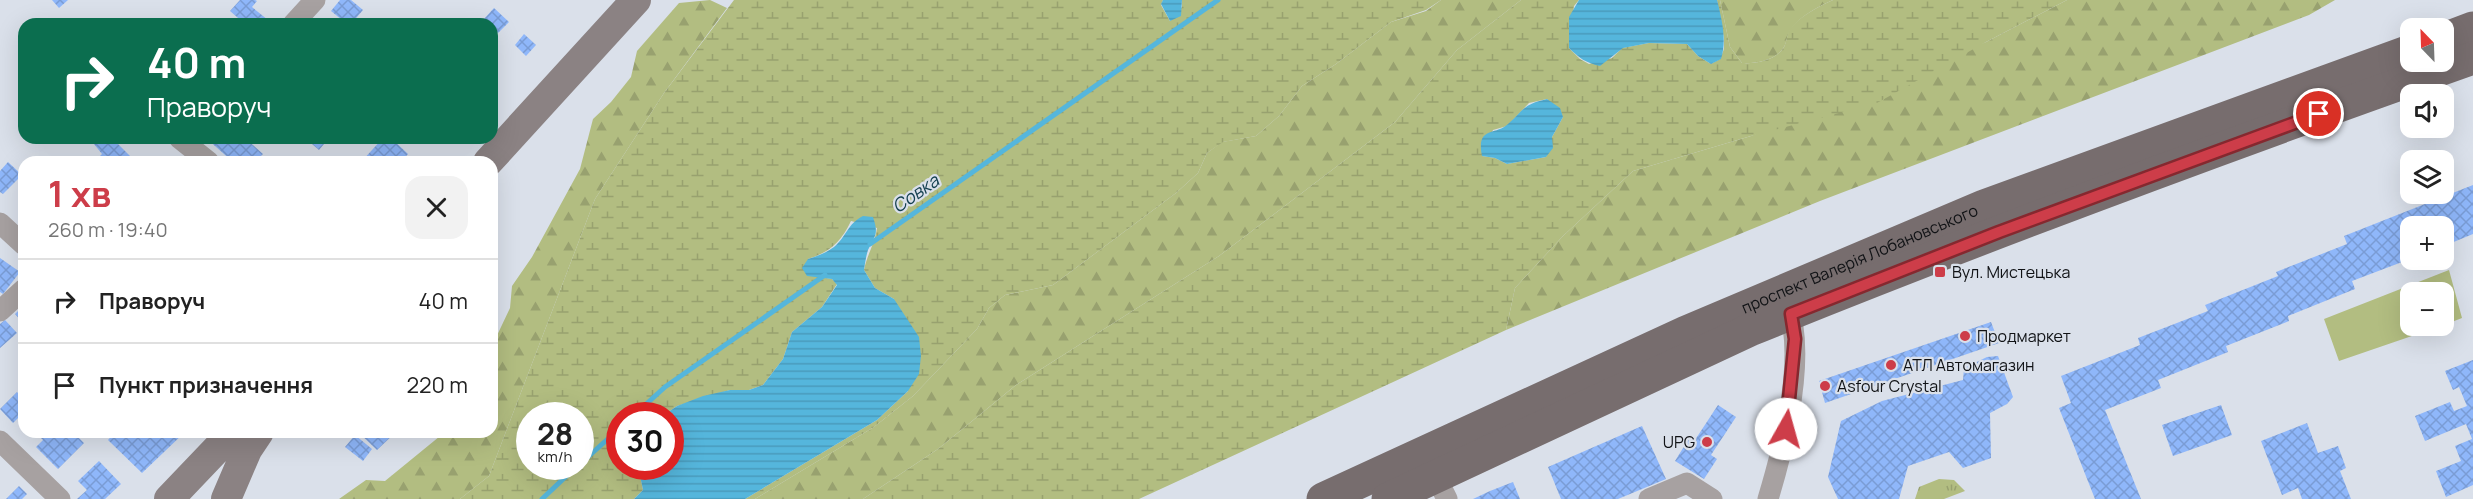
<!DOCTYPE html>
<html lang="uk">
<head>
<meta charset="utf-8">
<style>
  :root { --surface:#fff; --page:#f2f2f2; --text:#222; --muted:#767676; --line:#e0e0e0; --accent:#cd3d49 }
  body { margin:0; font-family:Manrope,sans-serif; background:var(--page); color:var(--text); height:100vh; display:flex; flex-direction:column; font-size:22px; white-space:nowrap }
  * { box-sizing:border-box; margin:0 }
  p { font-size:20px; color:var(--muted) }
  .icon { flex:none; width:33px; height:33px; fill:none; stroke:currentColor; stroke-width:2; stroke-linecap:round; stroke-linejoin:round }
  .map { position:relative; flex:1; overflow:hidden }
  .sheet { position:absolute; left:18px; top:156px; width:480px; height:282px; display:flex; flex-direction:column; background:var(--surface); border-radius:18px; box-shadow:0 6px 24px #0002 }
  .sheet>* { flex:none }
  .guide { position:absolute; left:18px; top:18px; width:480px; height:126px; border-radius:18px; box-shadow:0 6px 24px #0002; background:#0b6e4f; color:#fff; overflow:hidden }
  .needle { width:39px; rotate:337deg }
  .fabs { position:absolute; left:2400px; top:18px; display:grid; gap:12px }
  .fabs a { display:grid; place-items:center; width:54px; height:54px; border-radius:12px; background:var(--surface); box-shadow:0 6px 24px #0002; font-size:30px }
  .speed { position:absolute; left:516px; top:402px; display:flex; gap:12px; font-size:30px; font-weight:700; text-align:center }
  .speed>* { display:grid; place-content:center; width:78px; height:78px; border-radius:50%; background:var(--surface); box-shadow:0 6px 24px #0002; line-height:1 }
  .speed small { font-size:15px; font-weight:400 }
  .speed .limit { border:9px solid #d22; background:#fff; color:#111 }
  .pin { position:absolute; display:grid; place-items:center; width:51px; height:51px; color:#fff; margin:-26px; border:3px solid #fff; border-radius:50%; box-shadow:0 2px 6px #0007 }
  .me { position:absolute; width:66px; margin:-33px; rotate:7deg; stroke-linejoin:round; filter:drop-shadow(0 0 4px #0008) }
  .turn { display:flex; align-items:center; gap:21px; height:126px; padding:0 30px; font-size:27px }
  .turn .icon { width:78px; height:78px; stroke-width:2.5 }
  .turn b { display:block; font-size:42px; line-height:51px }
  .round { display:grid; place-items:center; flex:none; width:63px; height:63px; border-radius:18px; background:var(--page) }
  .headline { display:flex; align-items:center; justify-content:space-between; height:102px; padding:0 30px }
  h1 { font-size:36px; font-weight:700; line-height:45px; color:var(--accent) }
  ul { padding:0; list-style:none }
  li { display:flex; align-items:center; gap:18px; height:84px; padding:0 30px; border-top:2px solid var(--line) }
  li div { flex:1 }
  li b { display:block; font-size:22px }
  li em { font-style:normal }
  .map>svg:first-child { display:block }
  .forest { fill:url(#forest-firs) }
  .wetland { fill:url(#wetland-marsh); fill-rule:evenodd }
  .park { fill:url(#park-tufts) }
  .pitch { fill:#b2bd81 }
  .water { fill:url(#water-rules) }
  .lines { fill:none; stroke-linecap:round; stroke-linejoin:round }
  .stream { stroke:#55b6dc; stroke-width:5 }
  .building { fill:url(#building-cross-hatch) }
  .minor { stroke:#a7a1a1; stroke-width:21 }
  .secondary { stroke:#8b8283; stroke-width:30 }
  .primary { stroke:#776d6e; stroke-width:33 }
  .route-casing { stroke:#85282f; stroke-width:15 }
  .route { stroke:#cd3d49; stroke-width:10 }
  .poi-dot { fill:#cd3d49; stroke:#dae0ea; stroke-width:2 }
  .labels { text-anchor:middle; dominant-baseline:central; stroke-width:4.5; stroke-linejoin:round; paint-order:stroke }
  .street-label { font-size:16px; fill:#101215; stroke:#dae0ea }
  .poi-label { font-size:16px; fill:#101215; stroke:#dae0ea; text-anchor:start }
  .water-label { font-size:18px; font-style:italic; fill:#154050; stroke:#dae0ea }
</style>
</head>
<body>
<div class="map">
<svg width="2473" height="499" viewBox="0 0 2473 499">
  <defs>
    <pattern id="forest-firs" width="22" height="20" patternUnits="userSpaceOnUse" patternTransform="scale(1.5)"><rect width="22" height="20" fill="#b2bd81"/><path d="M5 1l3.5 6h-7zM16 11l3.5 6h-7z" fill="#98a16f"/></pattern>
    <pattern id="wetland-marsh" width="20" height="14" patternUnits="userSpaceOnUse" patternTransform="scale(1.5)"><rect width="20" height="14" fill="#b2bd81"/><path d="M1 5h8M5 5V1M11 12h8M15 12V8" fill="none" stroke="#98a16f"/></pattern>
    <pattern id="park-tufts" width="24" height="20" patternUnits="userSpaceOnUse" patternTransform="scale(1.5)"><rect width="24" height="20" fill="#b2bd81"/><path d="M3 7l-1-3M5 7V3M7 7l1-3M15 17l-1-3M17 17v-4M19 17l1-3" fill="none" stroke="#98a16f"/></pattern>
    <pattern id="water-rules" width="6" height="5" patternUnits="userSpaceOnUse" patternTransform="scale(1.5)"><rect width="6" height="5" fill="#55b6dc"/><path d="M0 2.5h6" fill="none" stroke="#499bbc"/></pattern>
    <pattern id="building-cross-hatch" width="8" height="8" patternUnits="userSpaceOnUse" patternTransform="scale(1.5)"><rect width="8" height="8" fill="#8fb7fa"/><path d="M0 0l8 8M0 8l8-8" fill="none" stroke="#7a9cd5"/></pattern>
  </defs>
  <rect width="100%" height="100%" fill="#dae0ea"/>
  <!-- forest -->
  <path class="forest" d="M710 0 727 8 664 93 595 199 489 476 460 499H339L366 480 385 481 445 432H492V346L510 308 512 286 532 257 580 169 593 119 611 102 631 77 637 51 679 3Z
    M1441 0H1521L1457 50 1395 122 1219 256 1016 385 938 449 863 499H755L874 427 913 396 977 329 989 308 1005 295 1053 285 1176 193 1198 173 1207 153 1222 142 1256 136 1279 116 1302 86 1336 64 1391 22 1426 11Z
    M1720 0H1833C1819 6 1800 16 1791 29 1787 34 1787 42 1784 47 1776 60 1757 64 1742 63L1730 47Z
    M2067 0H2335L2309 15 1820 201 1506 330 1515 288 1563 236 1633 171 1751 136 1986 42Z"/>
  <!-- wetland -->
  <path class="wetland" d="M734 0H1163L1161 5 1170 21 1182 7V0H1441L1426 10 1391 22 1336 64 1302 86 1279 116 1256 136 1223 142 1207 153 1198 173 1176 193 1053 285 1005 295 989 308 977 329 913 396 874 427 755 499H745L877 420 908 391 894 299 875 288 864 270C867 255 875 243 877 228L851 221C841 242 830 252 808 259L821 277 832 279 837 284 822 307 792 332 783 359 763 385 749 390H730L677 406 664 415 620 416V466C641 467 639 470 643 490L634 499H460L489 476 595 199 664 93ZM530 416H580V466H530Z
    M1521 0H1579L1574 6 1569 48 1580 59 1589 64 1612 58 1622 48 1649 43 1687 44 1698 56 1711 64 1720 59 1724 49V38L1717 0H1720L1730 47 1742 63C1757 64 1776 60 1784 47 1787 41 1787 34 1790 29 1800 16 1819 6 1833 0H2067L1986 42 1877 103 1751 136 1633 171 1563 236 1515 288 1506 330 1139 499H863L938 449 1016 385 1219 256 1395 122 1457 50ZM1547 99 1563 117 1552 137 1546 157 1507 164 1495 158 1482 156 1493 130 1507 126 1529 103Z"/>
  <!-- park -->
  <path class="park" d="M1939 479 1954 480 1965 491 1944 499H1915L1919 487Z"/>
  <!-- pitch -->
  <path class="pitch" d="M2449 270 2462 318 2444 325V292H2410V326H2441L2339 361 2324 319Z"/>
  <!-- water -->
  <path class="water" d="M1163 0H1182L1181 16 1170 21 1161 4Z
    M1579 0H1717C1722 20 1727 40 1721 59L1711 64 1698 56 1687 44 1649 43 1623 48 1600 66C1586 63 1579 58 1569 48V17Z
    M1547 99 1560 108 1563 117 1552 137 1553 148 1546 157 1507 164 1495 158 1482 156C1476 126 1495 136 1508 124 1525 109 1522 105 1547 99Z
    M863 216 873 217C879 235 875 235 868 250 866 256 865 264 864 270L875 288 894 299 919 337 921 356 919 374 908 391 877 420 745 499H634L643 490 639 471 634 467 670 466V416L664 415 677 406 703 396 730 390H749L763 385 783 359 792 332 822 307 837 285 832 279 807 276 802 268 808 259C817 256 826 253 834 247 847 236 847 224 863 216Z"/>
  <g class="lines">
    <!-- stream -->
    <path class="stream" d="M870 244 1218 0
      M633 416 665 387 825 275
      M580 464 620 428
      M542 499 577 466"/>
  </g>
  <!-- building -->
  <path class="building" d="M52 0H68L59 8Z
    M240 0H255L257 1 252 7 268 20 264 24H245L230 11Z
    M340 0H351L363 10 351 24H347L331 11Z
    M494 8 509 22 498 33 492 24 484 19Z
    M524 34 536 45 526 56 515 45Z
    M100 138H112L132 158 128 162H94L102 154 94 144Z
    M206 138H245L263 154 255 162H233Z
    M305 138H329L319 150Z
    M383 138H391L408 154 401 162H361Z
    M8 162 22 175 3 194 0 192V171Z
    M2473 185V234L2444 246V226H2410V259L2352 281 2355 289 2288 316 2289 321 2226 346 2228 352 2158 380 2161 388 2105 410 2141 499H2095L2059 408 2071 403 2061 376 2140 345 2138 338 2208 311 2205 305 2278 276 2276 272 2347 244 2344 236Z
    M0 258 20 272 3 294 0 292Z
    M24 305V324L15 314Z
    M5 320 17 333 0 348V324Z
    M1991 322 1999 343 1825 403 1819 381Z
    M1998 356 2013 397 2007 404 1990 413 1991 458 1963 468 1949 452 1908 466 1899 499H1838L1828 477 1841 421 1882 401 1963 380 1964 368 1987 357Z
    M2473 360V485L2446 497 2436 471 2461 461 2455 446 2472 439 2466 424 2425 441 2415 416 2450 402 2454 411 2467 406 2459 387 2453 390 2445 371Z
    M17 392 24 399V412L13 423 0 409Z
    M1718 405 1736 417 1711 455 1717 459 1704 479 1675 461 1688 440 1693 443Z
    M2221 405 2232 435 2173 456 2162 425Z
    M2307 423 2318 453 2338 446 2346 468 2340 471 2351 499H2302L2298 488 2282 495 2261 441Z
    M1642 426 1666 479 1618 499H1561L1548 467Z
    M43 432 49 435 55 432 61 438 66 432H73L84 443 58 469 36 447 43 440 39 436Z
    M115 432H185L142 473 108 440Z
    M358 432H396L377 450Z
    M355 435 372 449 363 461 345 447Z
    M99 461 121 484 105 499H77L87 490 78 481Z
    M1513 482 1520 499H1473L1490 491Z
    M19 486 27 494 22 499H6Z"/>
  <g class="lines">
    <!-- minor -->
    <path class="minor" d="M293 24 315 0
      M179 138 209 162
      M0 223 24 245
      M0 311 24 289
      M0 441 60 499
      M1436 477 1447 499
      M1649 499 1687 483 1712 499
      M1768 499C1784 446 1807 355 1787 303"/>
    <!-- secondary -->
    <path class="secondary" d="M488 162 636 0
      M169 499 233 432
      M226 499 247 450 259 432"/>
    <!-- primary -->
    <g class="primary">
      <path d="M2444 39 2473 28"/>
      <path id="s1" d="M1323 499 1684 333 1984 206 2410 51"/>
      <path d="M1388 499 1750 330C1989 233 2230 144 2473 58"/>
    </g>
  </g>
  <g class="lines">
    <defs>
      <path id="route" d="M1786 429 1795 339 1791 314 1999 232 2319 114"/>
    </defs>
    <!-- route casing -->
    <use href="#route" class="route-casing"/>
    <!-- route -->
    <use href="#route" class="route"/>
  </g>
  <!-- markers -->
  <g class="poi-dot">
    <rect x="1934" y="266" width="12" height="12" rx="3"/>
    <circle cx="1965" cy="336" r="6"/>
    <circle cx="1891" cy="365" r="6"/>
    <circle cx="1825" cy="386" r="6"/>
    <circle cx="1707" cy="442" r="6"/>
  </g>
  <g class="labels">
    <!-- street labels -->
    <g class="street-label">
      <text stroke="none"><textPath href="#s1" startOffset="588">проспект Валерія Лобановського</textPath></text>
    </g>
    <!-- poi labels -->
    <g class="poi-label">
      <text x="1952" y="272">Вул. Мистецька</text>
      <text x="1977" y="336">Продмаркет</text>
      <text x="1903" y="365">АТЛ Автомагазин</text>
      <text x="1837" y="386">Asfour Crystal</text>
      <text x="1695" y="442" text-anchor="end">UPG</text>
    </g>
    <!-- water labels -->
    <g class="water-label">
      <text transform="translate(915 193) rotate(-35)">Совка</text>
    </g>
  </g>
</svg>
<div class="fabs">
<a><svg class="needle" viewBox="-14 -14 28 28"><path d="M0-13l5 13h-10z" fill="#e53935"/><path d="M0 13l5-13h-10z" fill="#767676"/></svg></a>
<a><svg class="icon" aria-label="sound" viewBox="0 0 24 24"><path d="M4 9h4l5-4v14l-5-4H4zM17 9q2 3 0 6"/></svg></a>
<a><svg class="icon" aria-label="layers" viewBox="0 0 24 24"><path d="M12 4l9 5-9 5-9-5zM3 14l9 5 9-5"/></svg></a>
<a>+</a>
<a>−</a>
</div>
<div class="speed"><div>28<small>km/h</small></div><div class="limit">30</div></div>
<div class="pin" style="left:2319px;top:114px;background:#d93025"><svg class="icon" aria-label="arrive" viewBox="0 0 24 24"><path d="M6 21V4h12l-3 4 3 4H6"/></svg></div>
<svg class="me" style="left:1786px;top:429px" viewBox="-20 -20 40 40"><circle r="19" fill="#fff"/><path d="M0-13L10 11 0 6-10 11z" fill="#cd3d49"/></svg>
<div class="guide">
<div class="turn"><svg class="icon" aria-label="right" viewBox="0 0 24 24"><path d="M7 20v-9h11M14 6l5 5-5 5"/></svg><div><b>40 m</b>Праворуч</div></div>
</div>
<section class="sheet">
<div class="headline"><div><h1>1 хв</h1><p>260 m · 19:40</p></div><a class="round"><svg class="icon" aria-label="close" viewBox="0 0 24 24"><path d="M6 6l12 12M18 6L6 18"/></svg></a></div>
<ul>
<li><svg class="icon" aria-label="right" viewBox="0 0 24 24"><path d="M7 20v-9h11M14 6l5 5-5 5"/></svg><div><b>Праворуч</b></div><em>40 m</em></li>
<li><svg class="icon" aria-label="arrive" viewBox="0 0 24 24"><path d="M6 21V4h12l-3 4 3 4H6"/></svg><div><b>Пункт призначення</b></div><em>220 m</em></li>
</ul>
</section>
</div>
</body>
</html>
